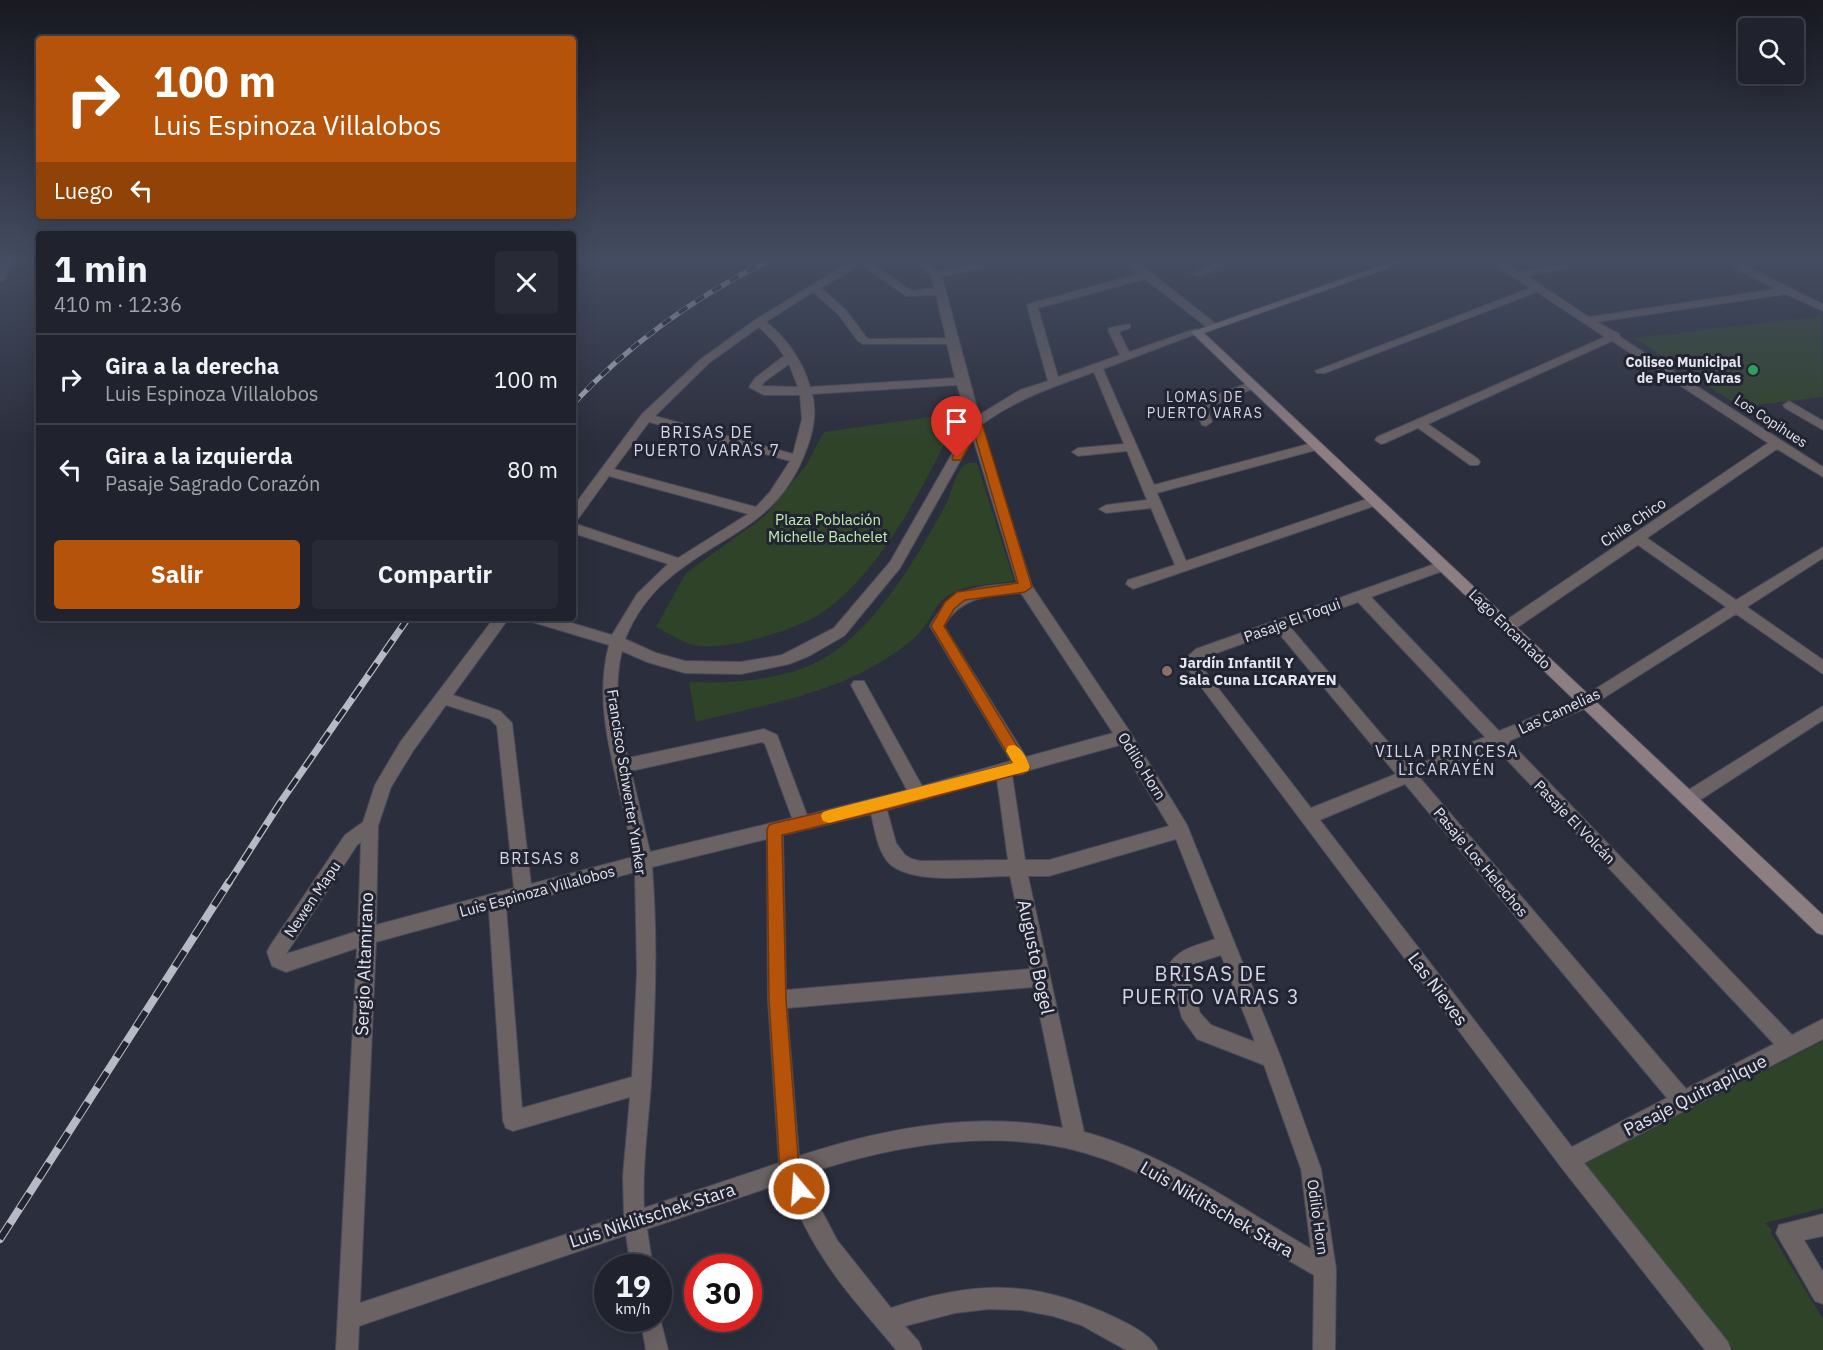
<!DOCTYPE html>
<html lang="es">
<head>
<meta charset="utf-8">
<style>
  :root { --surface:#20222d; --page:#282a35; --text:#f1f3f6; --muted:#a2a4aa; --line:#3d3f49; --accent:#b45309 }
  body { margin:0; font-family:"IBM Plex Sans",sans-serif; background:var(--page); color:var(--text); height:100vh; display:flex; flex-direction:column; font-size:22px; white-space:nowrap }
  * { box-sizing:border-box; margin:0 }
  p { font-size:20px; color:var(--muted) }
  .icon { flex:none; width:33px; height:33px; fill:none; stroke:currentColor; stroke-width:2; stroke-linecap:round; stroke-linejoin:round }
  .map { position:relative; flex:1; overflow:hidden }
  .side { position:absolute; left:36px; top:231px; width:540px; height:390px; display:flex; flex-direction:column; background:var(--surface); border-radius:6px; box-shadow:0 6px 24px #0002,0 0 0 2px var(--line) }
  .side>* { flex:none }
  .guide { position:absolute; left:36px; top:36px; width:540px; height:183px; border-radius:6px; box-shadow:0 6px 24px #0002,0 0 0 2px var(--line); background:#b45309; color:#fff; overflow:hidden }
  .controls { position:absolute; left:1738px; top:18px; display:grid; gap:12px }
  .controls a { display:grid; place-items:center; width:66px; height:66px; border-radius:6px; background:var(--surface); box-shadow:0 6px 24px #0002,0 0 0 2px var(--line); font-size:30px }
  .speed { position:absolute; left:594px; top:1254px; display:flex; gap:12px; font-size:30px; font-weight:700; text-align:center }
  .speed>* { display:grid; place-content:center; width:78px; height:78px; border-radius:50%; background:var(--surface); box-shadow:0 6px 24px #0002,0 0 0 2px var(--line); line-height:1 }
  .speed small { font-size:15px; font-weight:400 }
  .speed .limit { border:9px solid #d22; background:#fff; color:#111 }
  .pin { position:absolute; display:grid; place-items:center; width:51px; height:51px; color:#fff; margin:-62px -26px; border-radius:50% 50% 50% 0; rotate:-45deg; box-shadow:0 0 6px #0007 }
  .pin .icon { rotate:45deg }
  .me { position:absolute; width:66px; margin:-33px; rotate:342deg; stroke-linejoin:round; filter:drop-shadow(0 0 4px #0008) }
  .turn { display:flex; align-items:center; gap:21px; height:126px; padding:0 18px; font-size:27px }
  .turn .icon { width:78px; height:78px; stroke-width:2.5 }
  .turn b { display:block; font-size:42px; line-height:51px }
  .then { display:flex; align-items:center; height:57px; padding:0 18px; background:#0003; gap:12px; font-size:22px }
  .round { display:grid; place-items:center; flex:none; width:63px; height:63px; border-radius:6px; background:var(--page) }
  .summary { display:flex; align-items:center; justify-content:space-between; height:102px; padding:0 18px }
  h1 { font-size:36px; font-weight:800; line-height:45px }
  .cta { display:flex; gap:12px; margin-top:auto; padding:12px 18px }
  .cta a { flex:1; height:69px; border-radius:6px; background:var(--accent); color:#fff; font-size:24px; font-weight:800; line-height:69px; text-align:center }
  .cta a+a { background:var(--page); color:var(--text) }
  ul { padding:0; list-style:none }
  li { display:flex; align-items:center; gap:18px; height:90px; padding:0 18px; border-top:2px solid var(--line) }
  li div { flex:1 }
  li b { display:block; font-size:22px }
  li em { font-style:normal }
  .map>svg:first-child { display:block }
  .green { fill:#2f4328 }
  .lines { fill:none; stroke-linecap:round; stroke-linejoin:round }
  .street-casing { stroke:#484b59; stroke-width:2 }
  .secondary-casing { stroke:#484b59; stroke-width:2 }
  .street { fill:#6b6264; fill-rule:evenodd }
  .secondary { fill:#8d7e81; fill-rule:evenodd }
  .rail-far2-casing { stroke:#b7bac5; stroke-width:5 }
  .rail-far1-casing { stroke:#b7bac5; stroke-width:7 }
  .rail-casing { stroke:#b7bac5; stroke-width:8 }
  .rail-far2 { stroke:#222432; stroke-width:4; stroke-dasharray:10; stroke-linecap:butt }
  .rail-far1 { stroke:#222432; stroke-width:4.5; stroke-dasharray:14; stroke-linecap:butt }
  .rail { stroke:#222432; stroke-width:6; stroke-dasharray:18; stroke-linecap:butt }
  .route { fill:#b45309; stroke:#753606; stroke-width:1.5 }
  .slow { fill:#f59e0b }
  .leisure-dot { fill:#2e9e5b; stroke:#222432; stroke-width:2 }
  .education-dot { fill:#8d6e63; stroke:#222432; stroke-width:2 }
  .labels { text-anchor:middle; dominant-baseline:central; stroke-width:6; stroke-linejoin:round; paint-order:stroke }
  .far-poi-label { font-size:14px; font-weight:bold; fill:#e3e5ef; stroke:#222432; text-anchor:end }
  .far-neighbourhood-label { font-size:14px; letter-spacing:1.5px; fill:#d3d7ea; stroke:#222432 }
  .far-street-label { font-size:14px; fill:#e3e5ef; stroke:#222432 }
  .park-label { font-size:15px; fill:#c0eeb0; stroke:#222432 }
  .street-label { font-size:15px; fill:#e3e5ef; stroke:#222432 }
  .poi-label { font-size:15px; font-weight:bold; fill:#e3e5ef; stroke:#222432; text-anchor:start }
  .neighbourhood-label { font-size:16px; letter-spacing:1.5px; fill:#d3d7ea; stroke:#222432 }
  .near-street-label { font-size:18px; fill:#e3e5ef; stroke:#222432 }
  .near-neighbourhood-label { font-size:20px; letter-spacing:1.5px; fill:#d3d7ea; stroke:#222432 }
</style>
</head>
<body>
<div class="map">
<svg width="1823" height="1350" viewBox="0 0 1823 1350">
  <rect width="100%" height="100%" fill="#2b2e3c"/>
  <!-- green -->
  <path class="green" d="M1822 316 1823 397 1740 407 1635 338Z
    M952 414 958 417C925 482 892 554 835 603 813 622 780 633 752 640 737 644 708 649 693 645 681 642 667 632 656 627L686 573 765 516 806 465 824 432Z
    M968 463H977L1014 581C995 584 973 584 955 592 933 602 934 617 920 632 910 644 882 662 868 669 815 698 753 707 696 722L689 682C735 684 791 680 831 654 878 623 919 555 945 506 952 494 955 468 968 463Z
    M1823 1041V1208L1765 1223 1772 1230 1771 1233 1823 1319V1350H1734L1584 1164Z"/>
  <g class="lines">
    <defs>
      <path id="street" d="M2 258H12L5 279 0 282Z
        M856 258H872L868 261 912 291 934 288 931 276 910 258H921L938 271 1001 258H1019L1014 261 942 277 979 415 1020 390 1048 381 1027 306 1028 304 1139 274 1126 263V259H1134L1216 324V328H1208L1145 279 1038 308 1058 377 1120 355 1108 330 1109 328 1130 324V328L1119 332 1129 352 1192 330 1196 329 1201 332 1103 369 1154 485 1316 442 1322 446 1320 449 1157 493 1186 561 1370 498H1380L1381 501 1380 504 1133 589 1126 584 1128 580 1175 565 1151 508 1106 513 1099 509 1106 505 1147 500 1127 451 1078 456 1072 452 1078 448 1124 444 1094 372C1053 387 1016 399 981 425L1032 586 1130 732 1187 825 1281 1058 1321 1169 1336 1269 1335 1350H1313L1314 1275C1245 1237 1181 1188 1107 1160 1010 1124 898 1143 803 1175L837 1240 891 1308C975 1280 1035 1279 1116 1318 1130 1325 1152 1335 1158 1350H1126L1081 1325 1053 1316 1021 1310 989 1309 955 1313 905 1326 919 1342 922 1350H896C871 1319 843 1290 822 1256 807 1233 795 1207 785 1182L647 1229 653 1268H631L626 1235 359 1326 358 1350H336L357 948 286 972 272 966 267 952 270 946 345 835 363 822 375 785 401 741 494 618H509L453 695 500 711 512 723 531 884 633 857C623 787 590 716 609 645L532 622 530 618H555L612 635 637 594 668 564 573 533V523L678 558 748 514 609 476 578 519 573 521V507L642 414 701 359 755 320ZM861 265 906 296 936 295 946 338 869 339 866 337 846 310 821 288ZM813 292 838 314 858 341 863 344H947L955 378 810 387C803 362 787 338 766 322ZM759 327 775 343 784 356 755 378 749 387 764 395H800L802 419 793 454 655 416 709 363ZM789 364 798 387 762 386 764 382ZM957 385 969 424 890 562 834 628 782 655 741 662 685 661 656 653 625 639C634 617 648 596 667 580 722 532 778 528 807 448 813 432 817 411 812 394ZM649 422 790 461 770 492 756 507 614 469ZM973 438 1017 583C976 587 951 587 930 626L1011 761 922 786 864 681H854L851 685 907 790 807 815 777 735 764 729 628 758C619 723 613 686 622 651L647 662 685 673 741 674 789 664 809 656 844 636 900 568ZM1021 593 1113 733 1026 757 944 626C962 595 990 596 1021 593ZM446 705 490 719 497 726 514 888 376 925 378 826 391 787 413 751ZM762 742 765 744 792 818 650 852 631 771ZM1120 745 1169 826 1049 860H1025L1012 775 1023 774 1030 770ZM997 779 1008 860 920 861 912 859 905 855 896 843 887 810ZM871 814C875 830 877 849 888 862 910 886 979 876 1010 876L1030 969 786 990 783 835ZM767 839 768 1000 779 1163 644 1208C642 1166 648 1125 651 1084 655 1011 658 939 652 867ZM1176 839 1215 939C1198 945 1176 949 1168 967L1182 1018 1197 1039 1264 1065 1301 1169 1311 1249C1240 1208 1165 1153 1084 1132L1028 876H1049ZM361 842 358 931 286 954 357 845ZM635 872 637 973 632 1077 522 1108 506 907ZM489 911 503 1121 506 1128 513 1131 630 1097 623 1176 624 1215 360 1303 376 942ZM1221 955 1255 1042 1211 1025 1200 1013 1187 970 1196 963ZM1034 987 1063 1128C974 1111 884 1128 799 1156L787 1008Z
        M1232 258H1246L1200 276 1191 274Z
        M1486 258H1498L1519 272 1590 259V263L1527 276 1589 317 1776 289 1714 258C1723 258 1730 262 1738 261 1757 260 1774 258 1793 258L1788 261 1745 266 1823 304V311L1786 294 1597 322 1619 334 1620 337 1823 467V477L1777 449 1647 538 1736 600 1823 547V558L1747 607 1823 660V674L1736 614 1591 706 1509 741 1792 1035 1823 1019V1039L1584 1163 1728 1342 1731 1350H1705L1561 1167 1187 668 1186 658 1196 649 1443 561 1450 566 1448 569 1371 597 1499 731 1581 698 1726 607 1638 545 1512 631H1502L1500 627 1502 623 1768 443 1612 341 1428 424 1478 459 1480 462 1478 465H1470L1418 428 1385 443 1381 444 1375 440 1377 437 1605 337 1537 292 1325 373H1317L1315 371 1530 288ZM1358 602 1485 737 1410 768 1290 627ZM1277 631 1396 774 1311 808 1201 666V661L1206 657ZM1495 747 1774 1044 1686 1089 1420 778ZM1405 784 1667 1098 1572 1147 1320 820Z
        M1253 381 1259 385 1257 387 1207 408 1212 422 1206 426 1202 425 1194 406 1196 403Z
        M1789 401 1823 421V430L1785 408 1783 405Z
        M1823 706V720L1694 804 1688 806 1682 804 1680 799 1682 794Z
        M1823 1214V1236L1804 1240 1823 1272V1304L1815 1301 1776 1233 1779 1225Z
        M658 1310 668 1350H646L640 1318H658Z"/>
      <path id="secondary" d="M1403 258H1417L1204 333 1823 915V935L1817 933 1191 332Z"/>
    </defs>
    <!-- street casing -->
    <use href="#street" class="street-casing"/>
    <!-- secondary casing -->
    <use href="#secondary" class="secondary-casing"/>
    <!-- street -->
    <use href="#street" class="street"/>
    <!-- secondary -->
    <use href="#secondary" class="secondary"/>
    <defs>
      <path id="rail-far2" d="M573 404C631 342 697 295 774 258"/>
      <path id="rail-far1" d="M228 884 280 803 408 618"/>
      <path id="rail" d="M0 1239 229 882"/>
    </defs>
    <!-- rail-far2 casing -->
    <use href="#rail-far2" class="rail-far2-casing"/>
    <!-- rail-far1 casing -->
    <use href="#rail-far1" class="rail-far1-casing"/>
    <!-- rail casing -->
    <use href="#rail" class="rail-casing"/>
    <!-- rail-far2 -->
    <use href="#rail-far2" class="rail-far2"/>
    <!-- rail-far1 -->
    <use href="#rail-far1" class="rail-far1"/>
    <!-- rail -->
    <use href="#rail" class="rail"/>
  </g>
  <!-- sky -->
  <linearGradient id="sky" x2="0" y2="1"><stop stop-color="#181921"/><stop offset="0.58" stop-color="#444c61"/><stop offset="1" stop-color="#444c61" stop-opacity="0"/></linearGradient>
  <rect width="1823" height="447" fill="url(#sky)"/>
  <!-- route -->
  <path class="route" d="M976 420 982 423 1032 587 1025 592 965 600 954 609 944 626 1030 767 1028 771 1023 773 878 812 782 835 786 1000 799 1169 808 1189 805 1196 799 1199 792 1196 780 1170 769 1000 767 830 769 825 775 823 878 799 1013 763 931 626 945 602 957 592 1018 583 975 436 961 460H953L952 458 971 423Z"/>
  <!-- slow -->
  <path class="slow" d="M1014 745C1022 748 1027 759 1030 767L1028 771 829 823 823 821 821 816 823 812 829 810 1013 763 1006 751 1008 746Z"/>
  <!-- markers -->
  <circle class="leisure-dot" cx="1753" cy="370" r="6"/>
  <circle class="education-dot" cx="1167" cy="671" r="6"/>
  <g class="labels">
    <!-- far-poi labels -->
    <g class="far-poi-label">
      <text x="1741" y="362">Coliseo Municipal<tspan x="1741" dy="16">de Puerto Varas</tspan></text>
    </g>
    <!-- far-neighbourhood labels -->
    <g class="far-neighbourhood-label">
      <text x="1205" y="397">LOMAS DE<tspan x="1205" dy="16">PUERTO VARAS</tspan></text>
    </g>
    <!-- far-street labels -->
    <g class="far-street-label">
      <text transform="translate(1771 421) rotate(33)">Los Copihues</text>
    </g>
    <!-- park labels -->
    <g class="park-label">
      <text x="828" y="519">Plaza Población<tspan x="828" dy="17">Michelle Bachelet</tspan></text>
    </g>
    <!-- street labels -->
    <g class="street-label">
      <text transform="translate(1633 522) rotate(-34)">Chile Chico</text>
      <text transform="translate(1292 620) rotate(-20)">Pasaje El Toqui</text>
      <text transform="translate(1510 629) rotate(44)">Lago Encantado</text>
      <text transform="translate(1559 711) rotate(-25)">Las Camelias</text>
      <text transform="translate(1142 766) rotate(58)">Odilio Horn</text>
      <text transform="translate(627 782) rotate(81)">Francisco Schwerter Yunker</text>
      <text transform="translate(1575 822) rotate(46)">Pasaje El Volcán</text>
      <text transform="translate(1481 862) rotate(50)">Pasaje Los Helechos</text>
      <text transform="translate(537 891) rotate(-15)">Luis Espinoza Villalobos</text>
      <text transform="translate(312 899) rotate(-56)">Newen Mapu</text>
      <text transform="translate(1318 1217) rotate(82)">Odilio Horn</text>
    </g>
    <!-- poi labels -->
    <g class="poi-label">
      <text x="1179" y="662">Jardín Infantil Y<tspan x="1179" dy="17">Sala Cuna LICARAYEN</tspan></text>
    </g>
    <!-- neighbourhood labels -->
    <g class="neighbourhood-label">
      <text x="707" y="432">BRISAS DE<tspan x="707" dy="18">PUERTO VARAS 7</tspan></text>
      <text x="1447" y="751">VILLA PRINCESA<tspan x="1447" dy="18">LICARAYÉN</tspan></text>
      <text x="540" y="858">BRISAS 8</text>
    </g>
    <!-- near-street labels -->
    <g class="near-street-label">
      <text transform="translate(1036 957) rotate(78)">Augusto Bogel</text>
      <text transform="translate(364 964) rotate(-88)">Sergio Altamirano</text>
      <text transform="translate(1438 989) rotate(53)">Las Nieves</text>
      <text transform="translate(1695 1095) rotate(-27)">Pasaje Quitrapilque</text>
      <text transform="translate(1217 1209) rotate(30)">Luis Niklitschek Stara</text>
      <text transform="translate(652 1215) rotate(-18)">Luis Niklitschek Stara</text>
    </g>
    <!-- near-neighbourhood labels -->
    <g class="near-neighbourhood-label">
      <text x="1211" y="973">BRISAS DE<tspan x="1211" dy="23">PUERTO VARAS 3</tspan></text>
    </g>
  </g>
</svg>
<div class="controls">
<a><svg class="icon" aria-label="search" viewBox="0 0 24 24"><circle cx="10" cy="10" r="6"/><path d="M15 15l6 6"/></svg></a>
</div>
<div class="speed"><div>19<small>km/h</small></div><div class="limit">30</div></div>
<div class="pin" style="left:957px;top:458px;background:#d93025"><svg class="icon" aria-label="arrive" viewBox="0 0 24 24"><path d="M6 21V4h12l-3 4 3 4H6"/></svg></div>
<svg class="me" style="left:799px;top:1189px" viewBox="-20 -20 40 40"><circle r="17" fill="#b45309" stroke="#fff" stroke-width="3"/><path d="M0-11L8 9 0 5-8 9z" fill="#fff"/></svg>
<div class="guide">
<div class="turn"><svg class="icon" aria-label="right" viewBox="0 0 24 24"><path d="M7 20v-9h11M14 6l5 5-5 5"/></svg><div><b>100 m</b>Luis Espinoza Villalobos</div></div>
<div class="then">Luego<svg class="icon" aria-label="left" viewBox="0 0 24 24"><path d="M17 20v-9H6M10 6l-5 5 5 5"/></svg></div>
</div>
<section class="side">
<div class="summary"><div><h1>1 min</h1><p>410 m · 12:36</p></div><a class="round"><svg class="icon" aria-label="close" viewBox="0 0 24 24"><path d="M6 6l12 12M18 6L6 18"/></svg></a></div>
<ul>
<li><svg class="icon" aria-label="right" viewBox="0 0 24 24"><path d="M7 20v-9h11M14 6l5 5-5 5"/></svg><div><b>Gira a la derecha</b><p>Luis Espinoza Villalobos</p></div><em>100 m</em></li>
<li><svg class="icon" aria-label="left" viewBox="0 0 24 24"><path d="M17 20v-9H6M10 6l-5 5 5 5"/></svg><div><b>Gira a la izquierda</b><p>Pasaje Sagrado Corazón</p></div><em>80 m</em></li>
</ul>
<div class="cta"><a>Salir</a><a>Compartir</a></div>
</section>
</div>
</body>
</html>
